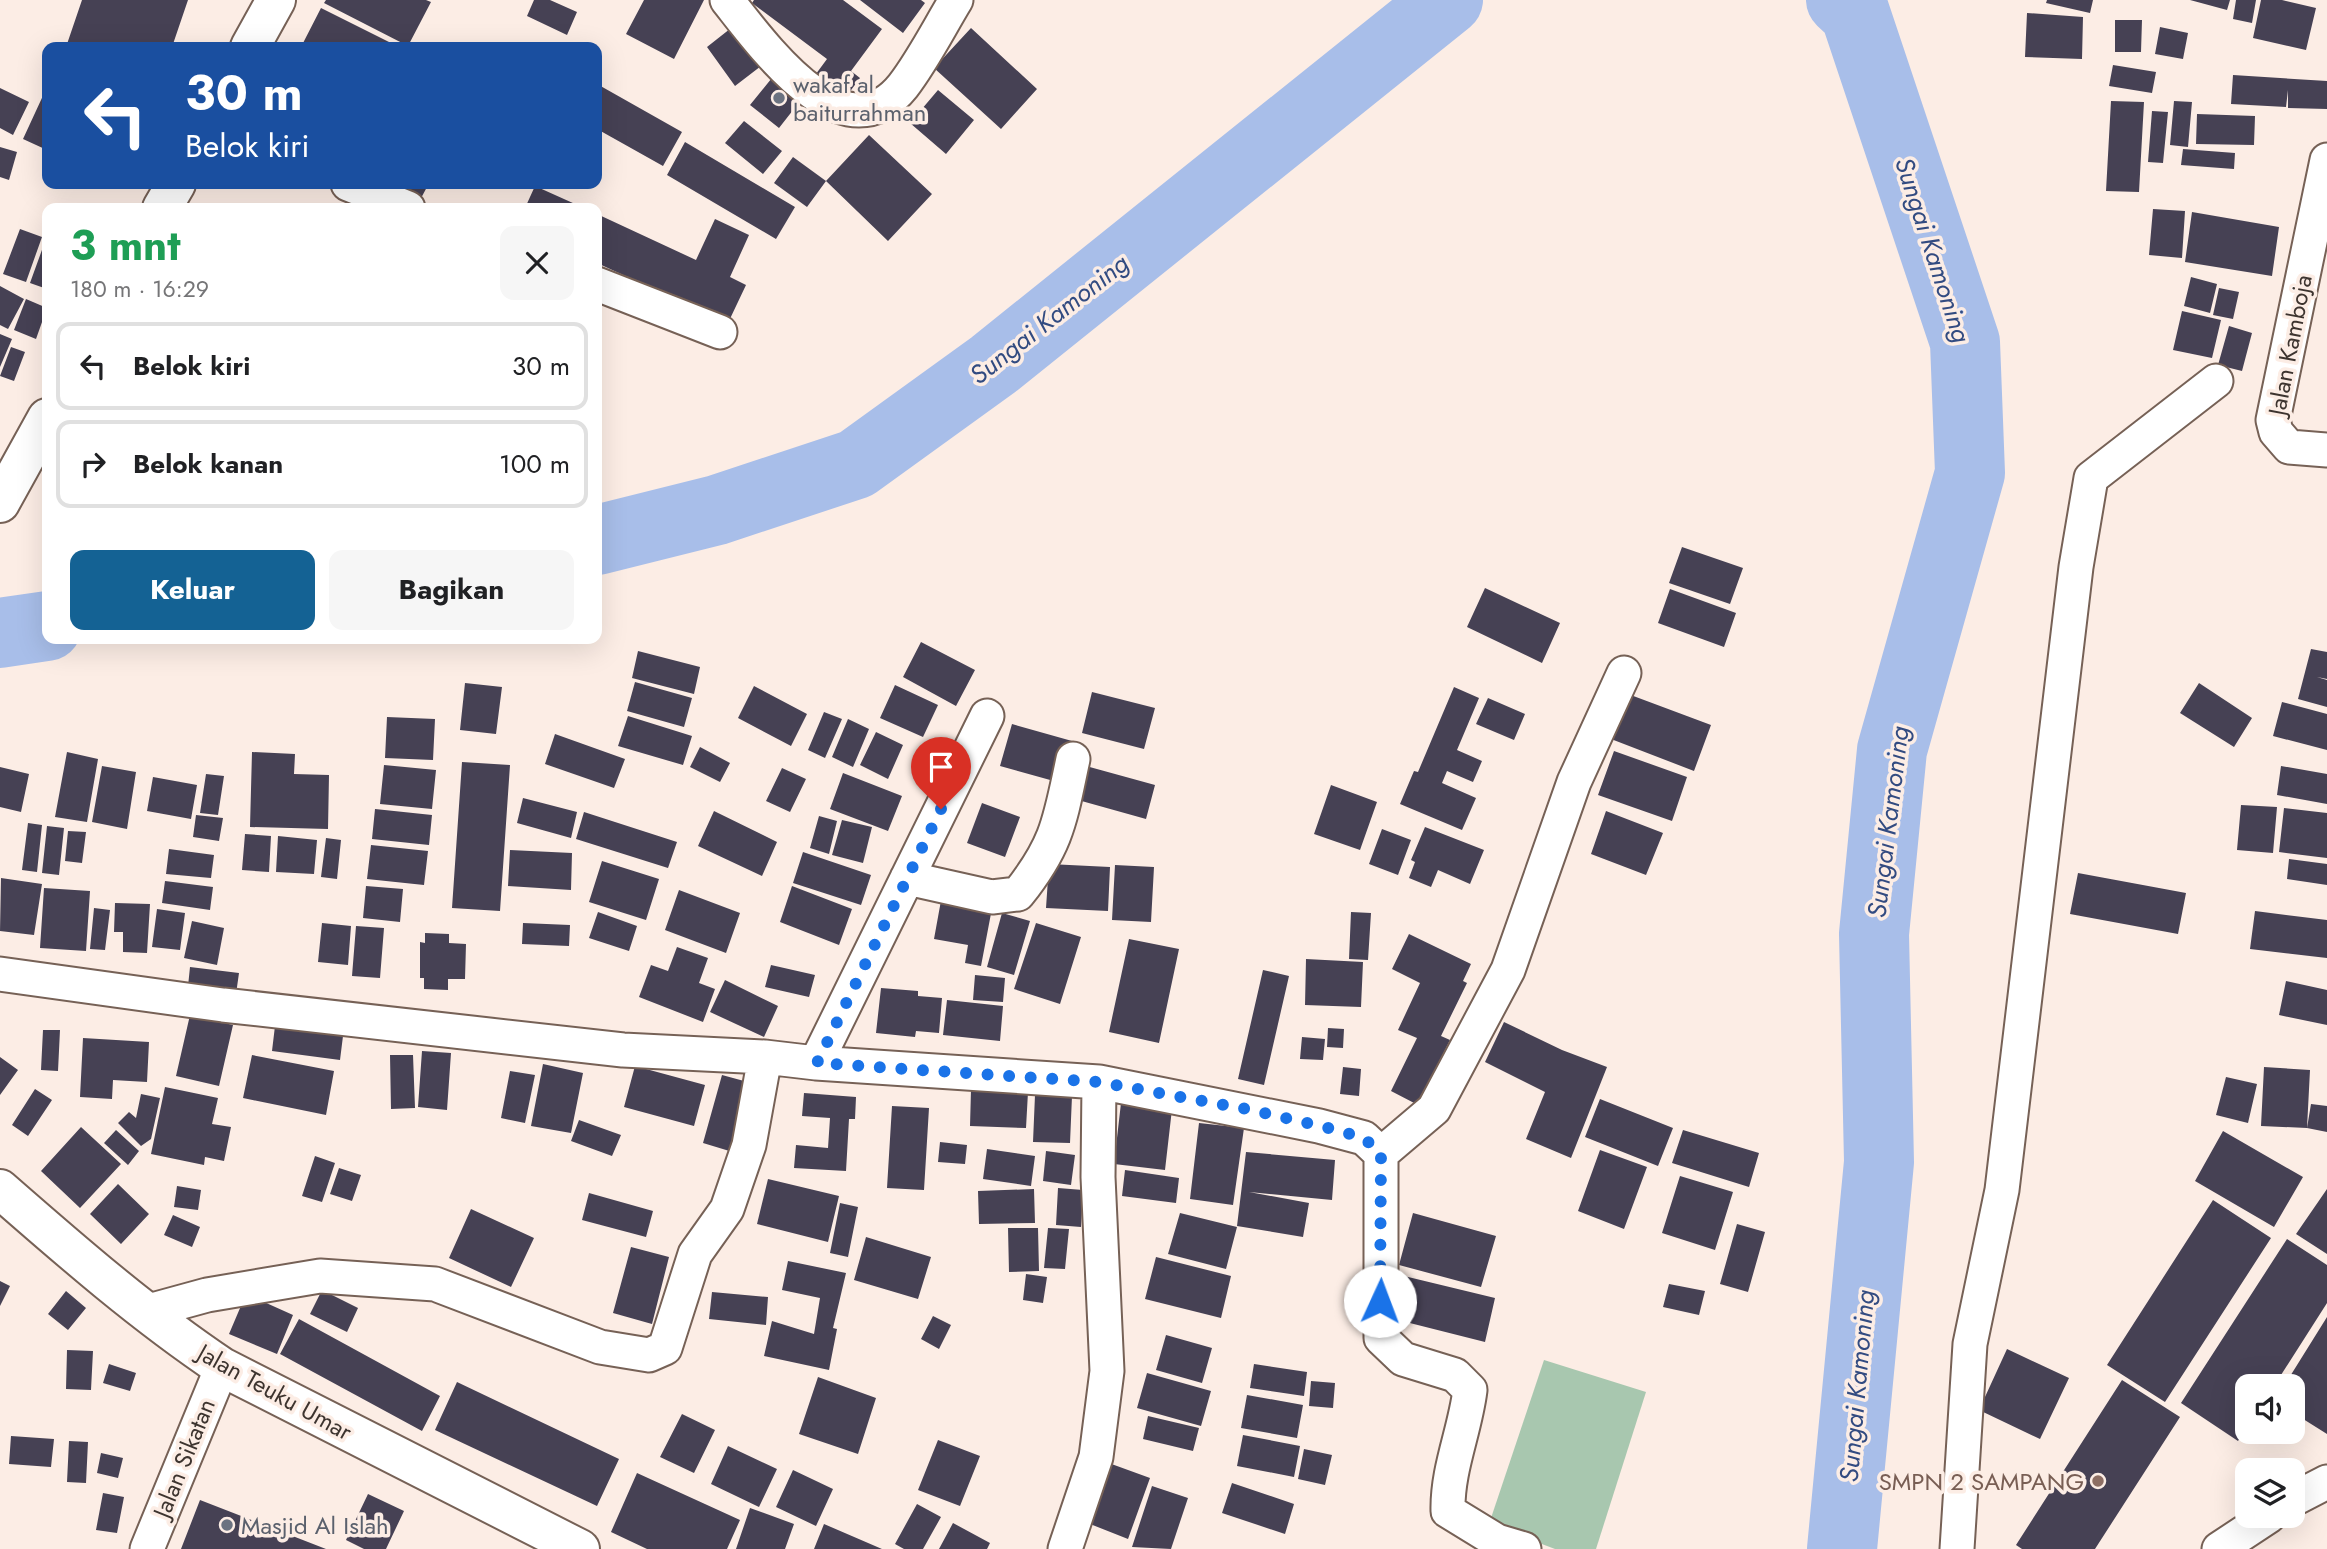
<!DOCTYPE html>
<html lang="id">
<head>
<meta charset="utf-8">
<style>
  :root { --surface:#fff; --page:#f6f6f6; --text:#202124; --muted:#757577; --line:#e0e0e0; --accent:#146294 }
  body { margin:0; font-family:Jost,sans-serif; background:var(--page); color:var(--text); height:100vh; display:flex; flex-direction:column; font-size:26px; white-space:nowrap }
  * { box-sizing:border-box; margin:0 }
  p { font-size:23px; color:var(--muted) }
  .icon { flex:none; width:38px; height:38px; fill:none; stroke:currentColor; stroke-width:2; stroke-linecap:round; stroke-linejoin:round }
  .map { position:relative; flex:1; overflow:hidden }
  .drawer { position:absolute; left:42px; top:203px; width:560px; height:441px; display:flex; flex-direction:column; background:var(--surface); border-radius:14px; box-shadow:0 7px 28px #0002 }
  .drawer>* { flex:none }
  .guide { position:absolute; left:42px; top:42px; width:560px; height:147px; border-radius:14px; box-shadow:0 7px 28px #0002; background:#1a4fa0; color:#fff; overflow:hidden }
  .tools { position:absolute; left:2235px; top:1374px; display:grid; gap:14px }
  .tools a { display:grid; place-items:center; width:70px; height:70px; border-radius:14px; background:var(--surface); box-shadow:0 7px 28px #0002; font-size:35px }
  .pin { position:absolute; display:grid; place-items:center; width:60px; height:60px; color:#fff; margin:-72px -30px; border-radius:50% 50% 50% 0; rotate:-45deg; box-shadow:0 0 7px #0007 }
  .pin .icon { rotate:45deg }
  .me { position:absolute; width:77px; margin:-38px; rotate:2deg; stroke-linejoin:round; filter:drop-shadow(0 0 5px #0008) }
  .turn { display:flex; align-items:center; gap:24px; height:147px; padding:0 28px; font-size:32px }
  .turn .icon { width:91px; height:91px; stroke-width:2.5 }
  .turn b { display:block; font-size:49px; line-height:60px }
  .round { display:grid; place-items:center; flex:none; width:74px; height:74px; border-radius:14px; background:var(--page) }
  .summary { display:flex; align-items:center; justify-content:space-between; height:119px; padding:0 28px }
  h1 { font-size:42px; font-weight:700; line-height:52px; color:#1e9e55 }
  .action { display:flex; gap:14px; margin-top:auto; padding:14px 28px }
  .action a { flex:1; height:80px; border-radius:14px; background:var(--accent); color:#fff; font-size:28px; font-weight:700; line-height:80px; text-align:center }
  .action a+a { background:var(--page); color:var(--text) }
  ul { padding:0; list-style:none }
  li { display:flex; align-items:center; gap:21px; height:88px; margin:0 14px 10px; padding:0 14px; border:4px solid var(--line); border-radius:14px }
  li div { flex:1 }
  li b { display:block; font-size:26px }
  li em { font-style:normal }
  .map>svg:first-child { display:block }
  .green { fill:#a8c7af }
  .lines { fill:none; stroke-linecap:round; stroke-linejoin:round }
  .river { stroke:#a8bee9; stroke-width:70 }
  .building { fill:#464154 }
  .street-casing { stroke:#766156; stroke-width:37 }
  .secondary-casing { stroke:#766156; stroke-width:42 }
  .highway-casing { stroke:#766156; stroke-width:42 }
  .street { stroke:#fff; stroke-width:33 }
  .secondary { stroke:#fff; stroke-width:38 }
  .highway { stroke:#fff; stroke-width:38 }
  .route { stroke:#1a73e8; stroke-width:12; stroke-dasharray:0 21.6 }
  .worship-dot { fill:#6b7280; stroke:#fcede5; stroke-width:2.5 }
  .education-dot { fill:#8d6e63; stroke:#fcede5; stroke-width:2.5 }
  .labels { text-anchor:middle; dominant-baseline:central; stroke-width:7; stroke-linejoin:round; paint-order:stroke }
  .worship-label { font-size:24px; fill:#5b616d; stroke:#fcede5; text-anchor:start }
  .street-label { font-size:24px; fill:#3d342f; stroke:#fcede5 }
  .education-label { font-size:24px; fill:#785e54; stroke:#fcede5; text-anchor:end }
  .water-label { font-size:26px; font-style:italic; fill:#324b81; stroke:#fcede5 }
</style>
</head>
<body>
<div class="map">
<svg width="2327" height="1549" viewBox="0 0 2327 1549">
  <rect width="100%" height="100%" fill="#fcede5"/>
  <!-- green -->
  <path class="green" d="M1544 1360 1646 1392 1596 1549H1555L1489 1524Z"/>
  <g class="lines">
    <!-- river -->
    <path class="river" d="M1841 0 1855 13 1965 342 1970 473 1892 750 1874 934 1879 1162 1842 1549
      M597 540 717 510 856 464 993 365 1448 0
      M0 633 47 626"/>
  </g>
  <!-- building -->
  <path class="building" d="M82 0H188L172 47H87L71 42 82 47H66Z
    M326 0H426L431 2 408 46 324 3Z
    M534 0H550L577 12 567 35 527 16Z
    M644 0H704L674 59 626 34Z
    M754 0H843L882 29 851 71 860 78 840 105 810 82 827 59 752 3Z
    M860 0H921L925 3 903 33Z
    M2047 0H2093L2090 13 2046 3Z
    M2190 0H2230L2227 10Z
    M2236 0H2256L2252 23 2233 19Z
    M2261 0H2282L2316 8 2306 50 2253 38Z
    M321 8 399 47H301Z
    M2027 13 2083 17 2082 59 2025 57Z
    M2115 20H2142L2141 52H2115Z
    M740 21 769 60 735 86 707 47Z
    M2160 27 2188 33 2183 59 2155 54Z
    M971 28 1037 89 1001 129 934 68Z
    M2113 65 2156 72 2152 93 2109 86Z
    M780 68 808 91 779 128 750 105Z
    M2233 75 2327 81V109L2288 108V90L2286 107 2231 104Z
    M597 84 682 132 663 166 597 129Z
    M47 87V150L23 139Z
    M0 88 29 102 13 135 0 128Z
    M938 90 974 120 946 154 910 123Z
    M2111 101 2144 102 2139 192 2106 191Z
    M2174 101 2192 102 2188 147 2170 145Z
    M2152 111 2168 112 2163 163 2148 162Z
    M2197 114 2255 116 2254 145 2196 144Z
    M744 121 782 151 763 174 725 143Z
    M869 135 932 194 888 241 826 181Z
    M685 142 795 207 776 239 667 175Z
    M0 147 17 152 9 180 0 177Z
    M2183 149 2235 153 2234 169 2181 165Z
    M793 157 826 181 807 207 774 183Z
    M362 184H421L427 187 420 200Z
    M535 186 584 208H525Z
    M2153 209 2185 211 2182 258 2149 255Z
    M2192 212 2279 227 2272 276 2185 262Z
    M597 214 696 260 715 219 749 235 730 277 746 285 728 323 597 263Z
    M20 229 42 237 26 282 3 274Z
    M47 236V289L30 283Z
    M2191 277 2217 284 2210 313 2184 306Z
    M0 286 24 299 8 329 0 325Z
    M2219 288 2239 292 2233 319 2213 315Z
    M26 299 47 308 36 339 14 330Z
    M2182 311 2221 320 2212 358 2173 350Z
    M2229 326 2252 333 2242 371 2218 365Z
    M0 334 12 339 0 367Z
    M11 347 25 352 14 381 0 376Z
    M1682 547 1743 568 1730 604 1669 583Z
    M1485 588 1560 623 1542 663 1467 627Z
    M1670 589 1736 613 1724 647 1658 623Z
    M921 642 975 670 956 706 903 677Z
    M2311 649 2327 652V679L2317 677 2327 680V707L2298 699Z
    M638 651 700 667 694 694 632 678Z
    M635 682 692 698 684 727 627 711Z
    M465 683 502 687 496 734 460 730Z
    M2199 683 2252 718 2234 747 2180 713Z
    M895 685 938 705 923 737 880 718Z
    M754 686 807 714 791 746 738 718Z
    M1454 687 1479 698 1457 750 1482 761 1473 782 1447 771 1442 783 1476 798 1462 830 1400 804 1414 771 1418 772Z
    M1092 692 1155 708 1144 749 1082 733Z
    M1628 694 1711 725 1694 771 1611 739Z
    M1488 698 1525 714 1514 740 1476 724Z
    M2282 702 2327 714V750L2273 736Z
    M824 712 842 719 825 758 808 750Z
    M628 716 692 736 683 765 618 746Z
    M387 717 435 719 433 760 385 758Z
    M848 719 869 729 853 767 832 757Z
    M1012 724 1072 741 1061 783 1000 766Z
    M876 732 903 745 888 779 860 765Z
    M555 734 625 759 614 788 545 764Z
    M700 747 730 763 720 782 690 767Z
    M1614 751 1687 777 1672 821 1598 795Z
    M67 752 98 759 87 822 55 817Z
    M252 752 295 754 294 774 329 775 328 829 250 827Z
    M462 762 510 765 500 911 452 908Z
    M384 765 436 770 432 809 380 804Z
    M102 766 136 772 127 829 92 822Z
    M1086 766 1155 785 1146 819 1078 800Z
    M2281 766 2327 774V804L2277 795Z
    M0 767 29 774 21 812 0 807Z
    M782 768 806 779 790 812 766 801Z
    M843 773 902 796 888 831 830 809Z
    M206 774 224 776 218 815 200 813Z
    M153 777 197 785 191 819 147 811Z
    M1331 785 1377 802 1360 850 1314 834Z
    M523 798 577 812 571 838 517 823Z
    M982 803 1020 817 1005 857 967 843Z
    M2241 805 2277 807 2273 853 2237 850Z
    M2284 808 2327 813V858L2279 852Z
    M375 809 432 815 429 845 372 839Z
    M714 811 777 842 762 876 698 846Z
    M1606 811 1663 833 1646 875 1591 854Z
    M584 812 677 842 668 868 576 839Z
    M196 815 223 818 219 841 193 837Z
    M819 816 837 821 829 854 810 848Z
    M842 820 872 827 863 863 832 855Z
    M28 823 42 825 37 872 22 870Z
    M47 826 64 828 59 875 42 873Z
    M1425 827 1484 850 1470 884 1438 870 1431 887 1409 878 1415 862 1411 860Z
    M1382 829 1411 840 1398 875 1369 864Z
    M68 831 86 832 82 863 65 861Z
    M245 834 271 836 269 872 242 870Z
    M278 836 317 840 314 874 276 872Z
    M326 838 341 840 337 879 321 877Z
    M371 845 428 851 424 885 367 879Z
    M169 849 214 855 211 878 166 874Z
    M510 850 572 853 571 890 508 886Z
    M803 852 871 875 861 905 793 883Z
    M2289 859 2327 864V885L2287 879Z
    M602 861 659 879 646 920 589 902Z
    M1049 864 1110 867 1108 911 1046 908Z
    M1115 865 1154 867 1151 922 1112 920Z
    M2078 873 2186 893 2178 934 2070 914Z
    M1 878 42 884 34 935 0 931Z
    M165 881 213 887 210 910 162 903Z
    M366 886 403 889 400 922 363 918Z
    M792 886 852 909 839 945 780 922Z
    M44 888 90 891 86 951 40 948Z
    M679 890 740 913 726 953 665 930Z
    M942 895 993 903 981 966 965 963 968 945 934 939Z
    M115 903 150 904 147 953 123 952V932H114Z
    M94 908 110 910 105 950 90 949Z
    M157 909 185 913 180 950 152 947Z
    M2255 911 2327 920V958L2250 949Z
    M598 912 637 926 629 951 589 938Z
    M1351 912 1371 913 1368 960 1349 959Z
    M1002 913 1030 921 1014 975 987 967Z
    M192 921 224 928 217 965 184 958Z
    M322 923 351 926 348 965 318 962Z
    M523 923 570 925 569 946 522 944Z
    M1036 923 1081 937 1060 1004 1014 989Z
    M356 926 384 928 380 978 352 976Z
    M425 933 449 934V943L466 944 465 979H448V990L424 989V978H420V942L425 943Z
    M1409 934 1471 964 1463 981 1467 983 1441 1036 1450 1040 1418 1105 1391 1091 1417 1038 1398 1030 1420 983 1392 969Z
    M1129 939 1179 949 1159 1043 1109 1032Z
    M677 947 708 958 699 983 715 989 703 1022 639 997 651 965 668 971Z
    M1306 959 1363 962 1361 1007 1305 1005Z
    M771 965 815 975 809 997 765 987Z
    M190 967 239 973 235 1001 187 996Z
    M1263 970 1289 976 1264 1085 1238 1079Z
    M975 975 1005 978 1003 1002 973 1000Z
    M725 980 778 1006 764 1037 710 1012Z
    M2286 981 2327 990V1025L2279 1015Z
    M881 988 918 991V996L942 998 939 1033 916 1031 915 1037 876 1033Z
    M947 1000 1003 1006 1000 1041 943 1035Z
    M190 1015 233 1025 219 1086 176 1076Z
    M1504 1022 1562 1050 1607 1067 1571 1158 1526 1139 1545 1092 1485 1062Z
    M275 1026 343 1036 340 1060 272 1051Z
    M1328 1028 1344 1029 1343 1048 1327 1047Z
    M43 1030H60L58 1071 41 1070Z
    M1302 1037 1325 1039 1323 1060 1300 1059Z
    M83 1038 149 1042 147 1082 113 1080 112 1099 80 1097Z
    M422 1051 451 1053 447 1110 418 1107Z
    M252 1055 334 1071 326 1115 243 1098Z
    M390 1055H413L415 1108 391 1109Z
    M0 1057 18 1070 0 1095Z
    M543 1064 583 1073 571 1133 531 1126Z
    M635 1066 705 1085 694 1126 624 1107Z
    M1343 1067 1361 1069 1359 1096 1340 1094Z
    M2264 1067 2310 1070 2307 1128 2261 1126Z
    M510 1071 535 1075 525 1123 501 1118Z
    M722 1075 755 1084 736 1153 703 1143Z
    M2226 1077 2257 1084 2248 1123 2216 1115Z
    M165 1087 218 1098 212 1124 231 1127 224 1161 205 1157 204 1165 151 1154Z
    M35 1089 52 1100 28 1136 12 1125Z
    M971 1090 1028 1092 1026 1128 970 1126Z
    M804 1093 856 1097 855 1119H849L846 1171 794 1168 796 1145 828 1148 830 1118 802 1116Z
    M141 1094 160 1098 151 1139 141 1146 118 1123 129 1112 136 1118Z
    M1035 1095 1072 1096 1070 1143 1033 1142Z
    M1600 1099 1673 1128 1658 1166 1585 1137Z
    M1121 1103 1172 1109 1165 1170 1114 1164Z
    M2311 1104 2327 1106V1132L2307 1128Z
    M892 1106 929 1108 924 1190 887 1188Z
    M579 1120 621 1135 612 1156 571 1141Z
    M1199 1123 1244 1128 1233 1205 1190 1199Z
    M81 1127 121 1164 80 1208 41 1171Z
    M116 1130 139 1151 128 1165 104 1143Z
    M1683 1130 1759 1153 1749 1187 1672 1163Z
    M2223 1131 2303 1177 2274 1227 2195 1181Z
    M940 1142 967 1145 965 1164 938 1162Z
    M987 1149 1035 1156 1031 1186 983 1179Z
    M1600 1150 1647 1167 1624 1229 1578 1211Z
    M1046 1151 1075 1155 1071 1185 1043 1181Z
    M1246 1152 1335 1160 1332 1200 1249 1192 1309 1203 1303 1237 1237 1226Z
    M315 1156 335 1163 322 1202 302 1196Z
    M339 1168 361 1175 352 1201 330 1194Z
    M1125 1170 1179 1178 1176 1203 1122 1196Z
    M1680 1176 1733 1192 1715 1250 1662 1233Z
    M768 1179 839 1196 828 1242 757 1224Z
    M118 1184 149 1214 121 1244 90 1214Z
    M177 1186 201 1190 198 1210 174 1207Z
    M1058 1188 1083 1190 1081 1227 1056 1225Z
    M1034 1189 1035 1223 979 1224 978 1191Z
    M2327 1189V1254L2296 1234Z
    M589 1193 653 1211 646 1237 582 1220Z
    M2213 1200 2271 1238 2165 1402 2107 1365Z
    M840 1203 858 1207 848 1257 830 1253Z
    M471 1209 534 1238 511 1287 449 1258Z
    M1180 1213 1237 1227 1226 1269 1168 1254Z
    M1413 1213 1496 1236 1481 1287 1399 1265Z
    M173 1215 200 1227 192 1247 164 1235Z
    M1737 1224 1765 1232 1748 1292 1720 1284Z
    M1008 1228H1038L1039 1271 1009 1272Z
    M1048 1228 1069 1229 1065 1269 1044 1268Z
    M866 1237 931 1257 918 1299 854 1280Z
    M2287 1239 2327 1265V1303L2274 1386H2247V1427L2238 1441 2181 1403Z
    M631 1247 669 1257 652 1324 613 1313Z
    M1156 1257 1231 1276 1221 1318 1145 1299Z
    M788 1261 846 1273 833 1328 837 1329 829 1370 764 1356 772 1321 814 1334 820 1298 782 1290Z
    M1026 1274 1047 1277 1043 1303 1023 1300Z
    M1404 1276 1495 1298 1485 1342 1394 1319Z
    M0 1281 10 1286 0 1306Z
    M1669 1284 1705 1291 1699 1315 1663 1307Z
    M322 1290 358 1308 347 1332 310 1314Z
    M66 1291 86 1308 68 1330 48 1314Z
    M712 1292 768 1297 766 1325 709 1319Z
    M246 1294 293 1315 277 1354 229 1334Z
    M933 1316 951 1325 939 1349 921 1339Z
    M2327 1317V1434L2292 1412V1386H2284Z
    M299 1319 440 1396 422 1431 280 1354Z
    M1166 1335 1212 1348 1202 1383 1156 1370Z
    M2007 1349 2069 1378 2040 1439 1979 1410Z
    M67 1350 93 1351 91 1390 66 1389Z
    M109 1364 136 1373 130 1391 103 1383Z
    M1254 1364 1307 1372 1304 1396 1250 1388Z
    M1147 1373 1211 1391 1201 1426 1137 1408Z
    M818 1377 876 1398 858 1454 799 1434Z
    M2122 1380 2180 1417 2095 1549H2022L2016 1545Z
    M1311 1381 1335 1383 1333 1408 1309 1406Z
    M457 1382 619 1459 597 1506 435 1430Z
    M1247 1395 1303 1405 1297 1438 1241 1428Z
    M682 1414 715 1430 694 1473 660 1457Z
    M1148 1416 1199 1428 1193 1451 1143 1439Z
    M1243 1435 1300 1446 1294 1477 1237 1466Z
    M11 1436 54 1439 51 1467 9 1464Z
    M938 1440 980 1456 960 1506 918 1490Z
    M69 1441 88 1442 86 1483 67 1482Z
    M728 1446 777 1469 759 1507 711 1484Z
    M1304 1449 1332 1455 1325 1485 1298 1479Z
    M101 1453 123 1458 118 1478 97 1473Z
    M1106 1462 1150 1478 1128 1539 1085 1522Z
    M793 1470 833 1489 816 1526 776 1507Z
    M637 1473 740 1520 727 1549H647L611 1532Z
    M1232 1483 1294 1504 1285 1534 1222 1513Z
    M1152 1486 1188 1498 1171 1549 1132 1547Z
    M103 1493 124 1497 117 1533 96 1530Z
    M368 1494 404 1511 386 1549H364L346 1540Z
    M200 1500 326 1549H181Z
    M917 1504 941 1517 923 1549H904L895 1544Z
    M750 1508 794 1524 785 1549H736Z
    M953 1523 990 1543 987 1549H939Z
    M824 1524 882 1549H814Z"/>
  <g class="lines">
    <defs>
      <path id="street" d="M727 0C762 44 844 160 903 86 923 60 939 28 956 0
        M2327 160 2273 420 2276 432 2289 447 2327 450
        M348 184 408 208
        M597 284 720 332
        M907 878 992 897 1018 894C1058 844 1060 820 1073 759
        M0 974 223 1005 623 1050 765 1057 816 1063 1099 1082 1319 1126 1364 1138 1381 1154V1338L1403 1359 1455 1375 1470 1390C1465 1431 1447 1469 1448 1511L1497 1541 1524 1549
        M816 1063 987 716
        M1381 1154 1434 1109 1508 970 1574 782 1624 673
        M145 1312 207 1295 320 1276 435 1284 600 1347 649 1355 665 1348 695 1254 727 1209 749 1145 765 1057
        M2292 1500 2327 1482
        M147 1549 222 1367
        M1065 1549 1096 1457 1107 1371 1098 1177 1099 1082
        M1957 1549 1970 1344 2002 1190 2076 567 2091 478 2216 381
        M2219 1549 2269 1516"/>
      <path id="secondary" d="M0 1189C72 1252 143 1314 222 1367L580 1549"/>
      <path id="highway" d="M250 47 276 0
        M162 208 176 184
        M0 503 47 418"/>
    </defs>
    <!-- street casing -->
    <use href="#street" class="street-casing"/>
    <!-- secondary casing -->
    <use href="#secondary" class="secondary-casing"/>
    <!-- highway casing -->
    <use href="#highway" class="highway-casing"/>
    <!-- street -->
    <use href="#street" class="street"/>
    <!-- secondary -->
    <use href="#secondary" class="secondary"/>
    <!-- highway -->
    <use href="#highway" class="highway"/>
  </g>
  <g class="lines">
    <!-- route -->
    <path class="route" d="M941 809 817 1063 1099 1082 1252 1110 1332 1129 1364 1138 1381 1154 1380 1301"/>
  </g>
  <!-- markers -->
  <g class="worship-dot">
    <circle cx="779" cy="98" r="7"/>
    <circle cx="227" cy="1525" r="7"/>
  </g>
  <circle class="education-dot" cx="2098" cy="1481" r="7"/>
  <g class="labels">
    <!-- worship labels -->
    <g class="worship-label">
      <text x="793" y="84">wakaf al<tspan x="793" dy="28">baiturrahman</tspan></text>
      <text x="241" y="1525">Masjid Al Islah</text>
    </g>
    <!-- street labels -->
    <g class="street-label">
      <text transform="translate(2290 345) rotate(-79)">Jalan Kamboja</text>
      <text transform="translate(275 1392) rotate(29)">Jalan Teuku Umar</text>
      <text transform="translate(184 1458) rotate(-68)">Jalan Sikatan</text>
    </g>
    <!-- education labels -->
    <g class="education-label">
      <text x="2084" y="1481">SMPN 2 SAMPANG</text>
    </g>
    <!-- water labels -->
    <g class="water-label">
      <text transform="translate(1933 250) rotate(72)">Sungai Kamoning</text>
      <text transform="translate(1049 319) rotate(-38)">Sungai Kamoning</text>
      <text transform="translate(1888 822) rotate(-83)">Sungai Kamoning</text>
      <text transform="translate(1857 1386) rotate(-85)">Sungai Kamoning</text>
    </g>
  </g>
</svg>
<div class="tools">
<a><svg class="icon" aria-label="sound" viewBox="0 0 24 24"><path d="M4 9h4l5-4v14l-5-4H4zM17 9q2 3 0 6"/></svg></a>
<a><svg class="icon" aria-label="layers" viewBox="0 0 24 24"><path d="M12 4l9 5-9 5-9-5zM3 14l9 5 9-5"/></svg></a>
</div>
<div class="pin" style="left:941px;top:809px;background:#d93025"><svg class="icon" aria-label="arrive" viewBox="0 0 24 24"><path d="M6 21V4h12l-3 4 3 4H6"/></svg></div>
<svg class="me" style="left:1380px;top:1301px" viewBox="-20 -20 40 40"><circle r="19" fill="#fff"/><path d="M0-13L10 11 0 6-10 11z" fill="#1a73e8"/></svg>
<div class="guide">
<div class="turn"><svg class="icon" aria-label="left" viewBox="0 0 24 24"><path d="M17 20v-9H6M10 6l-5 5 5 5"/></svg><div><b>30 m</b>Belok kiri</div></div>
</div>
<section class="drawer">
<div class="summary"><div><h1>3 mnt</h1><p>180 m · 16:29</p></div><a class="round"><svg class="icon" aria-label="close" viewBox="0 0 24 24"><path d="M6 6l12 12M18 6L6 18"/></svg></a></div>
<ul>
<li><svg class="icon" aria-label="left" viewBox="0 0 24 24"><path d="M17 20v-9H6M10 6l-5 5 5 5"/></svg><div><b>Belok kiri</b></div><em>30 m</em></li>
<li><svg class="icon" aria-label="right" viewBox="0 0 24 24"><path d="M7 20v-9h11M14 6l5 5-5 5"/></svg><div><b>Belok kanan</b></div><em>100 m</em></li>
</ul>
<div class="action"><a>Keluar</a><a>Bagikan</a></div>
</section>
</div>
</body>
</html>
